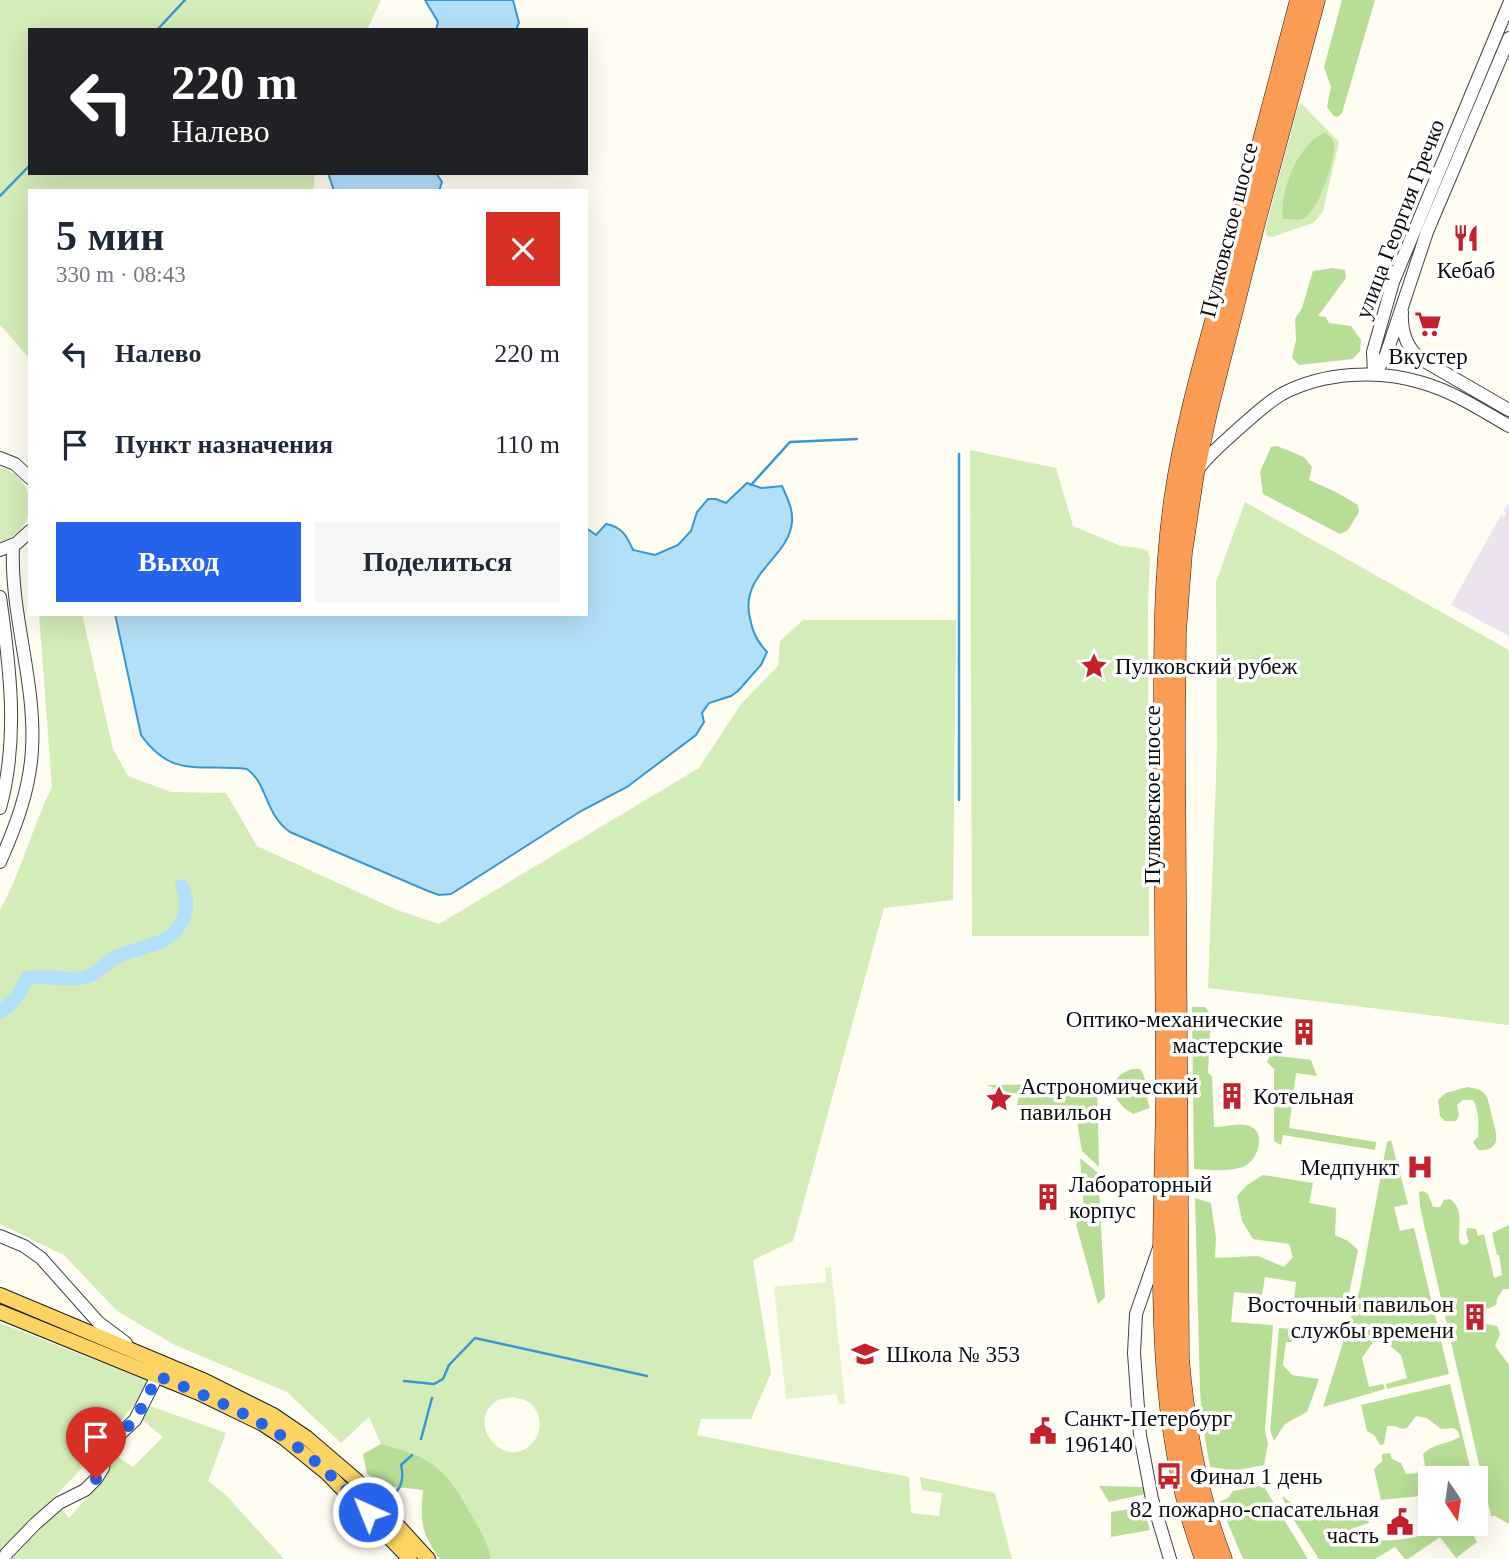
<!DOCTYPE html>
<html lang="ru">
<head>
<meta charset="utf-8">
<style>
  :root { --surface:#fff; --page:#f6f6f7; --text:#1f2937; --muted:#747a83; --accent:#2563eb }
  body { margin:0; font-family:Georgia,serif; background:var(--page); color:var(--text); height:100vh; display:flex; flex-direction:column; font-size:26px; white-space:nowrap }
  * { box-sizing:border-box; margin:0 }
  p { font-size:23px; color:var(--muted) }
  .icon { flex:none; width:38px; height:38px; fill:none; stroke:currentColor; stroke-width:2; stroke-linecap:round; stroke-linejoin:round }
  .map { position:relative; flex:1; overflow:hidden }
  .panel { position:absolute; left:28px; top:189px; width:560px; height:427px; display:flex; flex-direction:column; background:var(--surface); border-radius:0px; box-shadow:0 7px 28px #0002 }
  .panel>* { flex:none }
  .guide { position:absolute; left:28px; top:28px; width:560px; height:147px; border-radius:0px; box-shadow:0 7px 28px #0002; background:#202124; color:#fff; overflow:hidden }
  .needle { width:46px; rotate:167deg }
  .controls { position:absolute; left:1418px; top:1466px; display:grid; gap:14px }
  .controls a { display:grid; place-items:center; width:70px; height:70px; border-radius:0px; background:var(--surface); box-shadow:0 7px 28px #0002; font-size:35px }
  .pin { position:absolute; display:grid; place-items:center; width:60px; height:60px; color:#fff; margin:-72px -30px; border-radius:50% 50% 50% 0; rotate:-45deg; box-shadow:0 0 7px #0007 }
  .pin .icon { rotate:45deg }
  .me { position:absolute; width:77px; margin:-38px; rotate:316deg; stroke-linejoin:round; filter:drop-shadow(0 0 5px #0008) }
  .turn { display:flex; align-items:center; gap:24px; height:147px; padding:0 28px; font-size:32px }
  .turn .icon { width:91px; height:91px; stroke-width:2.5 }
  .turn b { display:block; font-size:49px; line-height:60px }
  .round { display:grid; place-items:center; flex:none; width:74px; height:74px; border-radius:0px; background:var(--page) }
  .summary { display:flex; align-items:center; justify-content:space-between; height:119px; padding:0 28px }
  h1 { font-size:42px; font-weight:700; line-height:52px }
  .button { display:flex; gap:14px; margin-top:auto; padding:14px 28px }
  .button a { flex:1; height:80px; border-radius:0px; background:var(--accent); color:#fff; font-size:28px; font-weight:700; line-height:80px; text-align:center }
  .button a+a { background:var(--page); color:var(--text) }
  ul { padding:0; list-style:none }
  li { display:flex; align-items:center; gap:21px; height:91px; padding:0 28px }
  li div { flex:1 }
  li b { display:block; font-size:26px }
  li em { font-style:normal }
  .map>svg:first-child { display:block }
  .industrial { fill:#ece3ee }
  .green { fill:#d4ecb8; fill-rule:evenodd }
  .forest { fill:#b8dd97 }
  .pitch { fill:#e6f2cb }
  .water { fill:#b3e0f9; stroke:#3798d3; stroke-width:2 }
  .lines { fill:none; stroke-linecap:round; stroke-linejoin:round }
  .stream { stroke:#3798d3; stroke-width:2.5 }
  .river { stroke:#b3e0f9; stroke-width:14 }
  .minor-casing { stroke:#424242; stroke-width:14 }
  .major-casing { stroke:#202020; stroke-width:16 }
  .highway-casing { stroke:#202020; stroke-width:19 }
  .minor { stroke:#fff; stroke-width:12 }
  .major { stroke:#fdd463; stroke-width:14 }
  .highway { stroke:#fa9c54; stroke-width:18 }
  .route { stroke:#2563eb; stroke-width:12; stroke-dasharray:0 21.6 }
  .labels { text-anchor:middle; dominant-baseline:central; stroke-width:7; stroke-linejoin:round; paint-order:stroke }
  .street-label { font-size:23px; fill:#0f0f0f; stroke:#fff }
  .poi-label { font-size:23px; fill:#0f0f0f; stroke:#fff; text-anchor:start }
</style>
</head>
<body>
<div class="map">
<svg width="1509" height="1559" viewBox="0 0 1509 1559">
  <rect width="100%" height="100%" fill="#fffcf1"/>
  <!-- industrial -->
  <path class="industrial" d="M1509 503V636L1451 605 1501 515 1504 517 1506 512 1503 511Z"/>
  <!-- green -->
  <path class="green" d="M0 0H381L367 30H30V173H315L313 191H30V359L0 325Z
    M1301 103 1339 142 1323 211 1317 219 1313 223 1272 237 1267 236 1265 230 1298 106Z
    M970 450 1056 468 1073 526 1121 546 1140 548 1148 551 1150 558 1148 606 1149 936H972Z
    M0 467C40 480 40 529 0 542Z
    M1245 502 1509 650V1025L1208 988 1217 750 1216 582Z
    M39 614H82L113 749 128 776 171 792 226 793 257 846 397 910 439 924 699 768 741 704 778 666 780 641 803 620H956L953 900 884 908 793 1241 753 1260 771 1373 751 1419H701L697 1435 909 1477 911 1513 939 1516 942 1493 922 1490 920 1477 995 1493 1012 1559H491C489 1544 481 1532 474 1519 447 1470 436 1458 381 1444L369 1417 341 1443 287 1392 175 1345 117 1311 64 1255 0 1224V910C22 871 32 827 52 787ZM514 1397C518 1398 526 1400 529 1402 541 1411 543 1430 534 1441 506 1476 462 1421 498 1400 502 1398 510 1398 514 1397Z
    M0 1323 146 1380 147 1389 92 1457 0 1556Z
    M147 1405 226 1433 208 1481 225 1494 284 1559H11L60 1507 69 1518 91 1493 115 1455 133 1467 163 1437 141 1419Z"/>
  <!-- forest -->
  <path class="forest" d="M1342 0H1375L1342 113 1338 117 1334 116 1327 107 1331 87 1324 67Z
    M1324 133C1330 135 1333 139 1334 145 1336 159 1317 212 1305 218 1299 221 1290 219 1283 219 1279 192 1298 144 1324 133Z
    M1333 268 1345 270 1346 278 1318 316 1326 317 1329 323 1351 326 1361 340 1360 351 1353 359 1299 365 1292 358 1296 340 1295 319 1302 308 1313 271Z
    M1277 446 1304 457 1312 467 1309 480 1336 492 1358 505 1359 512 1348 530 1340 534 1263 494 1260 472 1271 447Z
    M1192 1007H1205L1211 1015 1208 1073 1212 1076 1214 1127C1224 1127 1237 1123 1246 1125 1268 1129 1259 1161 1243 1167 1228 1172 1209 1170 1194 1169Z
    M1270 1055 1311 1060 1317 1076 1296 1073 1289 1128 1376 1142 1375 1150 1283 1135 1281 1145 1274 1141V1069L1267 1062Z
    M1132 1069H1140C1149 1081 1144 1094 1150 1108L1133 1114C1111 1102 1104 1078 1132 1069Z
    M1097 1084 1099 1167 1082 1151 1077 1122 1070 1109 1062 1105H1017L1019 1096 986 1085Z
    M1467 1087C1472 1088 1478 1088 1483 1092 1489 1097 1489 1106 1491 1113 1495 1130 1505 1152 1478 1150L1473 1142 1478 1137C1479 1125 1479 1110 1473 1100H1463L1457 1105 1459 1115 1456 1121H1445L1440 1116 1438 1100 1446 1093Z
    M1391 1140 1408 1204 1394 1207 1400 1231 1414 1228 1449 1374 1387 1389 1386 1384 1407 1378 1401 1355 1383 1340 1373 1342 1362 1358 1369 1387 1383 1384 1385 1389 1323 1407 1360 1288 1387 1142Z
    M1080 1158 1098 1173 1105 1297 1098 1304 1076 1224 1084 1213Z
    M1263 1175 1313 1183 1309 1203 1336 1208 1335 1235 1348 1241 1358 1250 1348 1299C1336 1312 1310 1302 1294 1299L1296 1282 1265 1277 1262 1295 1234 1292 1231 1322 1273 1325 1265 1430 1268 1444 1264 1465 1228 1472 1224 1469 1210 1467 1202 1422 1200 1388 1195 1198 1211 1203 1216 1238 1215 1258 1258 1256 1284 1267 1293 1257 1289 1244 1253 1239 1242 1221 1237 1196 1247 1185Z
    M1423 1191 1428 1194 1433 1207H1440L1444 1200 1450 1199C1466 1211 1456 1228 1460 1244L1465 1245 1469 1242 1466 1233 1467 1228 1476 1229 1478 1236 1484 1234 1494 1278 1502 1275 1499 1255H1497L1492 1233 1509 1225V1289H1503L1497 1299 1496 1305C1487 1311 1477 1308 1467 1313L1471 1330 1477 1332 1483 1329 1486 1324 1497 1326 1500 1334 1495 1346 1509 1365V1524L1495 1516H1491L1420 1207 1419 1192Z
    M1279 1328 1293 1329 1292 1342H1286L1283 1365 1292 1375 1319 1379 1307 1412 1285 1424 1274 1441 1270 1430Z
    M1450 1384 1473 1479H1430V1495L1381 1500 1374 1469 1382 1461V1454L1390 1453 1392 1459 1401 1463 1406 1474 1417 1473 1425 1466 1423 1454C1432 1444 1448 1444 1460 1437L1458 1431 1453 1428 1441 1429 1427 1418 1416 1416 1407 1428 1402 1429 1395 1426H1387L1384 1444 1380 1445 1374 1435 1367 1431 1361 1405Z
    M381 1444C436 1458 447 1470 474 1519 481 1532 489 1544 491 1559H440C421 1533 420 1522 423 1490L388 1486 367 1474 363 1454Z
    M1263 1485 1308 1559H1243L1219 1502 1228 1498 1233 1491Z
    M1099 1486 1144 1487 1145 1494 1109 1502Z
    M1282 1496 1300 1509 1368 1511 1369 1523 1351 1529 1362 1541C1378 1540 1414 1542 1426 1532L1423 1508H1430V1524H1468L1477 1542 1456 1558 1440 1537 1408 1559H1405L1395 1547 1375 1559H1319L1288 1511Z
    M1143 1507 1150 1530 1111 1537V1512Z"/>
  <!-- pitch -->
  <path class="pitch" d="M831 1267 845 1403 838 1404 837 1394 786 1399 774 1287 826 1282 825 1268Z"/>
  <!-- water -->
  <path class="water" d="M425 0H513L519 23 516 30H436L438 22Z
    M328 173H436L442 182 439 191H334Z
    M747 483 761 488 782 486C787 498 793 508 792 522 789 557 743 572 749 613 752 630 755 639 767 652L761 665 738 691 731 696 709 703 702 713 704 722 696 735 627 787 581 811 451 894 439 895 428 891 290 832C265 815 268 784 247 769 201 763 173 780 141 735L115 614H586V528L596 535 606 524C622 527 627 536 633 550L655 555 678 545 691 531 697 512 708 499H716L726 503Z"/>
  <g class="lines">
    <!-- stream -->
    <path class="stream" d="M157 30 185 0
      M0 196 30 165
      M751 485 790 442 857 439
      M959 800V454
      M404 1381 434 1384 443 1379 449 1365 475 1338 647 1376
      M421 1439 432 1398
      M393 1495C403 1487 404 1477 401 1465L412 1455"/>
    <!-- river -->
    <path class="river" d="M0 1012C13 1002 21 993 27 978 46 975 68 982 86 977 98 974 106 961 118 956 144 945 172 947 184 917 188 906 187 897 182 886"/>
    <defs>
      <path id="minor" d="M1402 312C1401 329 1406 346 1419 358L1509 410
        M1374 374 1373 352 1393 282 1509 4
        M1375 374 1386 355 1427 232 1509 38
        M0 458 15 464 30 478
        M1199 468C1209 454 1223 443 1236 431 1251 418 1265 404 1282 394 1323 372 1379 369 1423 383 1454 392 1481 410 1509 426
        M0 550 17 543 30 531
        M0 597C10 667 19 739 0 808
        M0 862C16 826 30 789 32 749 36 681 10 614 13 546
        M0 1236 24 1246 41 1258 98 1322 126 1343
        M1159 1248 1136 1314 1134 1353 1140 1435 1152 1499 1170 1559
        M5 1559 6 1554 35 1524 59 1503 85 1490 96 1479 103 1468 107 1446 135 1420 157 1376"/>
      <path id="major" d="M0 1295 205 1381 273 1415 307 1438 356 1480 428 1559
        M0 1312 199 1393 263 1424 284 1438 327 1473 410 1559"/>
      <path id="highway" d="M1204 1559C1149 1412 1163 1250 1165 1095 1165 984 1164 873 1163 762 1163 675 1161 586 1173 500 1183 430 1203 361 1222 292 1248 195 1273 97 1299 0
        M1223 1559C1198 1495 1186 1428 1180 1359L1176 735 1177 632 1183 553 1195 473 1208 413 1256 223 1316 0"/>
    </defs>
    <!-- minor casing -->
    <use href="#minor" class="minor-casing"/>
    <!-- major casing -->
    <use href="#major" class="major-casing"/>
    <!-- highway casing -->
    <use href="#highway" class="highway-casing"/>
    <!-- minor -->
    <use href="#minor" class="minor"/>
    <!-- major -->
    <use href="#major" class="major"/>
    <!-- highway -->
    <use href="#highway" class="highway"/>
  </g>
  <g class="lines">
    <!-- route -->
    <path class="route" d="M96 1479 103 1468 107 1446 135 1420 158 1376C200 1394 245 1411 283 1437 315 1458 341 1485 368 1512"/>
  </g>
  <!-- icons -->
  <defs>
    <symbol id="restaurant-bare" viewBox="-9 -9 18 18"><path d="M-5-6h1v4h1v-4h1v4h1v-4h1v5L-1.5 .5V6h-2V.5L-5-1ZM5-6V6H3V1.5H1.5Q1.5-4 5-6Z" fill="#c5212c" stroke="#fff" stroke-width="2.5" paint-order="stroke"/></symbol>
    <symbol id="supermarket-bare" viewBox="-9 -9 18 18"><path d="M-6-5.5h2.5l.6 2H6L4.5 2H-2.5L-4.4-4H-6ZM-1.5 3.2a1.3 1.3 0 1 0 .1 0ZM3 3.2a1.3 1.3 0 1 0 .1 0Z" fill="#c5212c" stroke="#fff" stroke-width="2.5" paint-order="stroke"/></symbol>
    <symbol id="sight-bare" viewBox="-9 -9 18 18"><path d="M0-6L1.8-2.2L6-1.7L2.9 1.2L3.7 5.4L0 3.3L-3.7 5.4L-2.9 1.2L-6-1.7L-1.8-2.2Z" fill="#c5212c" stroke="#fff" stroke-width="2.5" paint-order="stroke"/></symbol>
    <symbol id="building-bare" viewBox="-9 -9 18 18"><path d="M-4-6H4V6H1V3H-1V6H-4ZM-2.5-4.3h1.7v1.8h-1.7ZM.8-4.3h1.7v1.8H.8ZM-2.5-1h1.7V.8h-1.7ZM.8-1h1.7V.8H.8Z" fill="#c5212c" stroke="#fff" stroke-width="2.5" paint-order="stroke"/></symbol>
    <symbol id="hospital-bare" viewBox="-9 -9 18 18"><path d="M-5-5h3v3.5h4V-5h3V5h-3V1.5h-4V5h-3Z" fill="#c5212c" stroke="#fff" stroke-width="2.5" paint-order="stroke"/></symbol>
    <symbol id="school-bare" viewBox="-9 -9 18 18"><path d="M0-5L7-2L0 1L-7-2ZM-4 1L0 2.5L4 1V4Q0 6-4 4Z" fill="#c5212c" stroke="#fff" stroke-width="2.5" paint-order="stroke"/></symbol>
    <symbol id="civic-bare" viewBox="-9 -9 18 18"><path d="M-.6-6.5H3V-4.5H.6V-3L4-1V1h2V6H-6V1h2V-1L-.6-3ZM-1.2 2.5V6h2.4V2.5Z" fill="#c5212c" stroke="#fff" stroke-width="2.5" paint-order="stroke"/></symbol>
    <symbol id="bus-bare" viewBox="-9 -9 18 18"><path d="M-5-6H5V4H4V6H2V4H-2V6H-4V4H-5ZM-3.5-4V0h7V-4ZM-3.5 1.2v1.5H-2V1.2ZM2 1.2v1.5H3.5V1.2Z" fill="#c5212c" stroke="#fff" stroke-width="2.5" paint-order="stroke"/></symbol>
  </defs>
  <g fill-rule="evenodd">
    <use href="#restaurant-bare" x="1447" y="219" width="38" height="38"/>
    <use href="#supermarket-bare" x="1409" y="305" width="38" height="38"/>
    <use href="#sight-bare" x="1075" y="647" width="38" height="38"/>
    <use href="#building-bare" x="1285" y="1013" width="38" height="38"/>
    <use href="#building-bare" x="1213" y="1077" width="38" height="38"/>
    <use href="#sight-bare" x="980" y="1080" width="38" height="38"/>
    <use href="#hospital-bare" x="1401" y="1148" width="38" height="38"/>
    <use href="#building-bare" x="1029" y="1178" width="38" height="38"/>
    <use href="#building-bare" x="1456" y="1298" width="38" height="38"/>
    <use href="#school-bare" x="846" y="1335" width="38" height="38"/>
    <use href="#civic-bare" x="1024" y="1412" width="38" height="38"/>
    <use href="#bus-bare" x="1150" y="1457" width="38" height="38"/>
    <use href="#civic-bare" x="1381" y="1503" width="38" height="38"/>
  </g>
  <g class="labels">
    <!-- street labels -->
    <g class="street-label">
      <text transform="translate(1400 219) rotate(-69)">улица Георгия Гречко</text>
      <text transform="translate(1229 230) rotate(-76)">Пулковское шоссе</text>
      <text transform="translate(1152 795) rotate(-90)">Пулковское шоссе</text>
    </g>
    <!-- poi labels -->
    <g class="poi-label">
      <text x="1466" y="270" text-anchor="middle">Кебаб</text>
      <text x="1428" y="356" text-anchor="middle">Вкустер</text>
      <text x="1115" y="666">Пулковский рубеж</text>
      <text x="1283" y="1019" text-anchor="end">Оптико-механические<tspan x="1283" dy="26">мастерские</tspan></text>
      <text x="1020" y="1086">Астрономический<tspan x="1020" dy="26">павильон</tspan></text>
      <text x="1253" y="1096">Котельная</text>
      <text x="1399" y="1167" text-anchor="end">Медпункт</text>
      <text x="1069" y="1184">Лабораторный<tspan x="1069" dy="26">корпус</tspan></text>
      <text x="1454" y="1304" text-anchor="end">Восточный павильон<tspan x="1454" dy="26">службы времени</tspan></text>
      <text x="886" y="1354">Школа № 353</text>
      <text x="1064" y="1418">Санкт-Петербург<tspan x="1064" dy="26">196140</tspan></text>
      <text x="1190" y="1476">Финал 1 день</text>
      <text x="1379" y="1509" text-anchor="end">82 пожарно-спасательная<tspan x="1379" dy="26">часть</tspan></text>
    </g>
  </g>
</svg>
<div class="controls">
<a><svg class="needle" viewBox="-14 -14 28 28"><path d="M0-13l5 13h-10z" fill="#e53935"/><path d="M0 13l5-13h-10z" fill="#747a83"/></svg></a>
</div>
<div class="pin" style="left:96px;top:1479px;background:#d93025"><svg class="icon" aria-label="arrive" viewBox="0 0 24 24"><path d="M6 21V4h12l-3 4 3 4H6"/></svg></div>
<svg class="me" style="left:368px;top:1512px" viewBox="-20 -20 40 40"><circle r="17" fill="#2563eb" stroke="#fff" stroke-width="3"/><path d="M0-11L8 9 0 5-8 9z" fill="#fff"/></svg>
<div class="guide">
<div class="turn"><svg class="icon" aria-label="left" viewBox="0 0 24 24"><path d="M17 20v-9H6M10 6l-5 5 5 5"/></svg><div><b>220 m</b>Налево</div></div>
</div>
<section class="panel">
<div class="summary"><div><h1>5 мин</h1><p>330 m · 08:43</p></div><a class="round" style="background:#d93025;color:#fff"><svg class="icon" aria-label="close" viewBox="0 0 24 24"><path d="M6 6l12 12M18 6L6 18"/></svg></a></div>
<ul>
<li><svg class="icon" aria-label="left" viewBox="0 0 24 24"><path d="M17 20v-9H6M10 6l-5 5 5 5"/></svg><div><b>Налево</b></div><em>220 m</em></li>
<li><svg class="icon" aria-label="arrive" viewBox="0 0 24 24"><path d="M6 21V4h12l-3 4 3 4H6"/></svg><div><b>Пункт назначения</b></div><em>110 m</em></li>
</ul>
<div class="button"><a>Выход</a><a>Поделиться</a></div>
</section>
</div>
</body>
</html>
